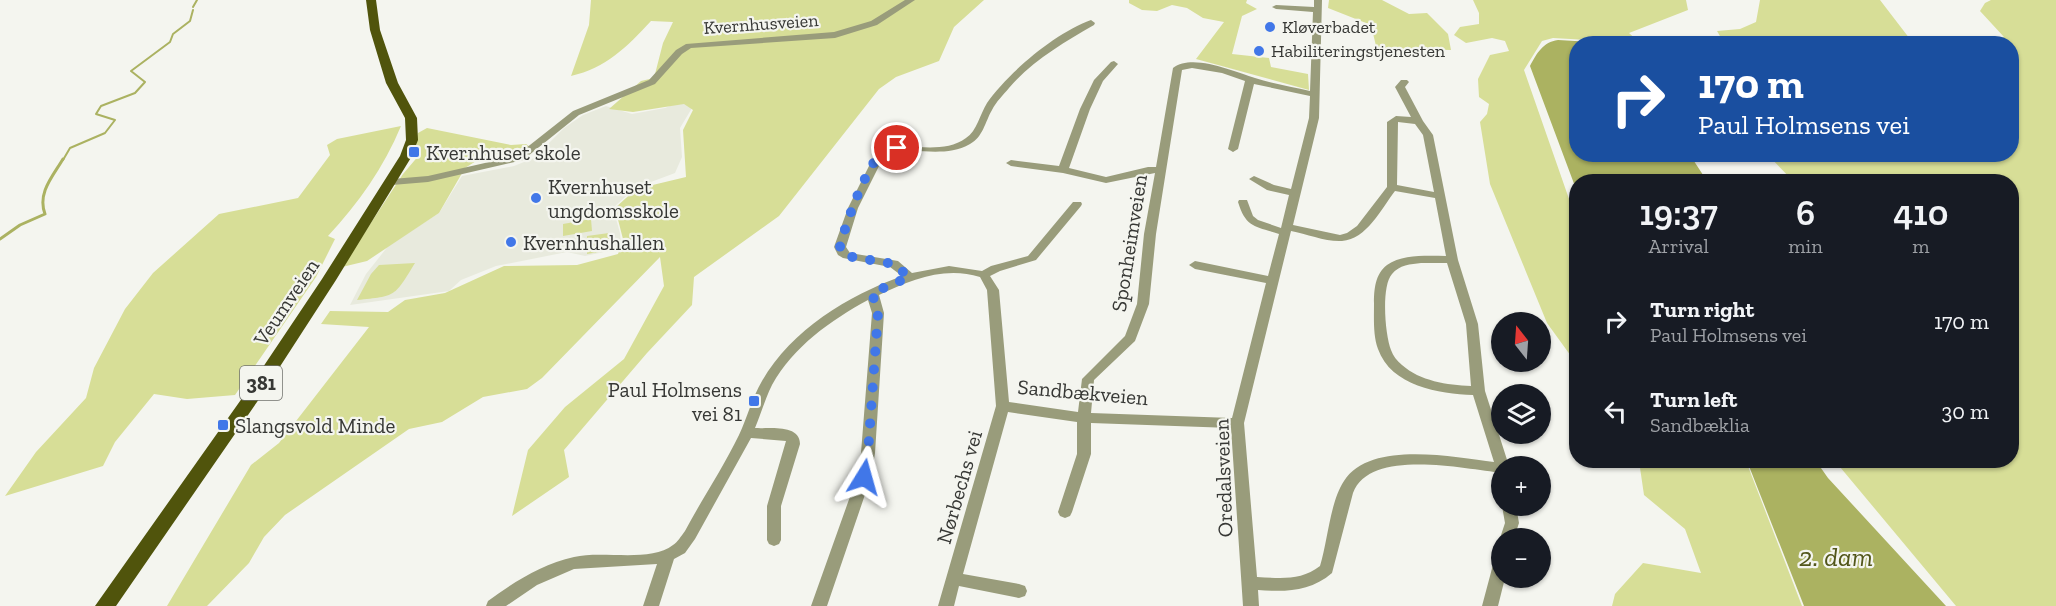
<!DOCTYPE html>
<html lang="en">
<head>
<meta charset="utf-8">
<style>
  :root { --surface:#171b24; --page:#242831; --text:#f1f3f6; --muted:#9ea1a6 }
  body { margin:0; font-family:"Zilla Slab",serif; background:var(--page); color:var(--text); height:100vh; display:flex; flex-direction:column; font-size:22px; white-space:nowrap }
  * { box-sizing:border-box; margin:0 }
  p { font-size:20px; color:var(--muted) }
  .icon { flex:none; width:33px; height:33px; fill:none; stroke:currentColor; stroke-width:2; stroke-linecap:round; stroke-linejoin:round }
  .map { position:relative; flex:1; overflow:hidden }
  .panel { position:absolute; left:1569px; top:174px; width:450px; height:294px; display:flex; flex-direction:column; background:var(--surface); border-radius:24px; box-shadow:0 2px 4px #0004 }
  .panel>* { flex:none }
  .guide { position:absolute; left:1569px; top:36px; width:450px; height:126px; border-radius:24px; box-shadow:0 2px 4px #0004; background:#1a4fa0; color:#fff; overflow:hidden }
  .needle { width:39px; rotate:343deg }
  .fabs { position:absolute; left:1491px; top:312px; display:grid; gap:12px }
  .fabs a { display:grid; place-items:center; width:60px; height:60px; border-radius:50%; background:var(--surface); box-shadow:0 2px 4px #0004; font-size:30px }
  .pin { position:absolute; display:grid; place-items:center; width:51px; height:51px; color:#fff; margin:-26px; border:3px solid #fff; border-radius:50%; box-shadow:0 2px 6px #0007 }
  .me { position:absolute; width:66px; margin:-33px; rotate:8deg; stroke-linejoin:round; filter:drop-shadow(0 0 4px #0008) }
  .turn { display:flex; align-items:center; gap:21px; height:126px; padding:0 30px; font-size:27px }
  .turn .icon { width:78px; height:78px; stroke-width:2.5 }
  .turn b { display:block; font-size:42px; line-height:51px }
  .eta { display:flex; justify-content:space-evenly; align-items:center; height:102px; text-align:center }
  .eta b { font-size:36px; font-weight:600; line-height:42px }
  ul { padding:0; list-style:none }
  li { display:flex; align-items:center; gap:18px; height:90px; padding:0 30px }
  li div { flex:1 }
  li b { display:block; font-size:22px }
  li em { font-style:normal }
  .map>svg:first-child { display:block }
  .built { fill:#e8eadd }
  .green { fill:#d7de97 }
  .water { fill:#abb261 }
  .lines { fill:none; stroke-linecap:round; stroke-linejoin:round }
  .stream-far1 { stroke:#abb261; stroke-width:2 }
  .stream { stroke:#abb261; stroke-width:3 }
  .minor { fill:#999c7b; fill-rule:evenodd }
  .major { fill:#50540c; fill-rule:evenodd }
  .route { stroke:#4177e8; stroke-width:10; stroke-dasharray:0 18 }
  .poi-dot { fill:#4177e8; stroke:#f4f5ef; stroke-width:2 }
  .labels { text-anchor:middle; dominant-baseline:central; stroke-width:4.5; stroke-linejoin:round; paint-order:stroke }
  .far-street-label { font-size:18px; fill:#373835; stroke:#f4f5ef }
  .far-poi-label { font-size:18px; fill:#373835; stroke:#f4f5ef; text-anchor:start }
  .shield { fill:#f4f5ef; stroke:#70716d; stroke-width:1.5 }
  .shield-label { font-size:20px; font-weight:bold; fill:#373835 }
  .poi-label { font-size:21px; fill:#373835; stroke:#f4f5ef; text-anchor:start }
  .street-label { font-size:21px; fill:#373835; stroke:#f4f5ef }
  .near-water-label { font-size:27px; font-style:italic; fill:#52561a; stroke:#f4f5ef }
</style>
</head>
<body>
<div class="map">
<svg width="2056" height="606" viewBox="0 0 2056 606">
  <rect width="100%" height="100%" fill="#f4f5ef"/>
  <!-- built -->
  <path class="built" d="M677 103H695L680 128 682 157 675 173 635 188 613 208 620 233 621 244 618 249 585 256 567 252 496 266 461 280 449 291 350 305 366 274 389 245 439 213 462 176 514 166 534 158 564 128 583 115 606 106 632 114 665 108Z"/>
  <!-- green -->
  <path class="green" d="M591 0H984L954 27 939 61 896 77 879 89 779 216 694 277 692 305 647 353 564 450 569 477 512 516 528 450 565 407 624 359 664 286 660 257 542 378 527 389 483 397 442 422 409 429 285 515 264 537 249 563 207 606H167L251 465 279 443 369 327 321 324 330 311 388 312 405 300 445 293 504 266 577 265 618 254 623 239 615 208 636 189 686 177 683 130 693 110 684 104 633 112 609 109 641 81 654 78 663 43 673 22 651 21C627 47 606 68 571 76L589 25Z
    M1129 0H1247L1246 3 1257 9 1242 16 1232 54 1269 58 1271 67 1308 74 1309 90 1196 59 1224 22 1203 18 1187 8 1172 5 1157 11 1142 10 1129 3Z
    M1329 0H1382L1409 14 1427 13 1448 34 1451 50 1404 49 1391 54 1374 55 1376 46 1371 25 1328 8Z
    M1473 0H1686L1688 10 1629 33 1640 43 1553 38 1542 41 1524 70 1576 219V363L1547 323 1490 184 1480 122 1487 114 1489 104 1479 97 1478 79 1490 55 1509 51 1505 41 1492 38 1466 43 1454 35 1460 27 1479 24V13Z
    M1760 0H1880L1913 43H1724L1717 31 1740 29 1756 22Z
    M1991 0H2056V606H1956L1835 461 2012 460V182L1793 181 1768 155 2012 154V44L1981 43 2004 37 1980 11 1985 3Z
    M401 126C384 167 358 204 328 236L335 239 316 277 235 395 187 399 154 394 115 442 103 466 5 496 36 452 86 398 94 368 125 309 153 273 219 214 298 198 330 155 327 145 337 139Z
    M427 128 511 145 526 144 530 147 511 159 505 153 484 156 465 168 439 213 367 261 342 267 403 174 420 154 416 148 418 133Z
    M591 219 592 231 563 236V224Z
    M609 233 610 250 587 254V236Z
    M415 263C394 297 397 296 357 300L371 274 379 265Z
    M1639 461H1746L1802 606H1612L1615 594 1643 563 1701 573 1685 529 1644 495Z"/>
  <!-- water -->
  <path class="water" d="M1558 40 1609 43 1576 44V154L1690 155 1707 181 1576 182V189L1530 66C1537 53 1543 42 1558 40Z
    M1747 461H1816L1828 478 1946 606H1804Z"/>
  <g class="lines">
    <!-- stream-far1 -->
    <path class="stream-far1" d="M193 7 197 0
      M63 160 70 148 105 133 115 120 96 114 101 106 135 93 145 82 131 71 170 42 173 34 190 21 193 10"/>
    <!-- stream -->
    <path class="stream" d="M0 239 20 225 45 214C37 193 53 176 63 159"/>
    <!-- minor -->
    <path class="minor" d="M905 0H915L877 25 835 38 691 48 682 54 655 84 579 115 523 160 428 182 392 185 387 182 392 179 428 176 516 156 573 111 649 80 676 50 686 44 834 32 871 21Z
      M1314 0H1322L1319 118 1293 225 1340 235 1347 233 1357 226 1387 187V122L1396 116 1411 117 1395 87 1401 80H1407L1409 82 1405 87 1423 121 1433 135 1458 260 1478 324 1485 391 1509 466H1502V473C1464 469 1370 448 1353 493L1332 573C1310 592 1285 592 1258 590L1259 606H1243L1231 428 1091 423V454L1072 512 1070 516 1065 518 1060 516 1058 512 1077 454V422L1008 412 963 574 1019 584 1025 586 1027 591 1025 596 1019 598 959 586 954 606H938L996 406 987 290 980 277C944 266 911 280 879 295L884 313 875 453 871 477 827 606H811L857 477 861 453 872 313 868 300C831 320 793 347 772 385 765 399 761 414 755 428 769 429 800 424 800 444L781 506V540L779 544 774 546 769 544 767 540V506L786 441 751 438 695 539 685 553 674 559 659 606H643L657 564 574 569 537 585 506 606H486L488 601C514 582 542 564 574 557 602 550 650 563 673 545 678 542 681 536 685 531 702 499 723 468 739 435 747 418 752 398 762 381 792 329 848 296 902 276L890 267 843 258 838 255 834 247 848 208 876 152C905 139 940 157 966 138 977 131 980 114 987 103 1009 72 1055 33 1091 20L1095 23 1094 25C1063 43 1032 61 1009 88 1003 95 996 102 992 110 985 122 983 137 970 144 942 160 911 144 884 156L858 208 846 247 850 253 898 261 912 273 949 266 982 271 991 266 1028 256 1073 202H1081L1082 204 1081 206 1036 260 1000 271 990 276 999 290 1009 402 1078 412 1082 379 1125 336 1137 304 1144 234 1155 173 1106 183 1063 173 1011 166 1006 163 1011 160 1059 166 1080 109 1094 80 1111 62 1114 61 1118 64 1103 81 1090 109 1069 168 1106 177 1148 167H1156L1173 68C1193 53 1234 72 1255 78 1273 84 1292 87 1310 91L1313 12 1276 9 1272 7 1276 5 1314 7ZM1192 68 1222 73 1245 81 1228 149 1233 152 1238 149 1254 84 1310 96 1309 118 1291 189 1274 185 1254 176 1249 179 1267 190 1289 195 1281 228 1258 220 1253 216 1247 200H1239L1238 202C1246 228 1255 226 1279 234L1268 276 1195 261 1189 265 1195 269 1266 283 1232 418 1091 413 1094 380 1135 341 1149 304 1156 234 1182 70ZM1398 122 1415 124 1423 135 1434 192 1397 185ZM1395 191 1435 198 1446 256C1427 256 1403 254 1387 265 1375 274 1374 290 1374 303 1374 319 1373 335 1378 349 1391 386 1439 394 1473 395L1494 462C1453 457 1370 440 1344 481 1330 502 1328 540 1320 566 1301 581 1280 578 1257 577L1244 423 1291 231C1307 234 1326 242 1342 241 1367 239 1381 209 1395 191ZM1421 263H1447L1466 324 1471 386C1447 385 1420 381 1402 365 1397 361 1393 356 1391 350 1385 335 1381 286 1392 274 1399 265 1411 264 1421 263Z
      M1502 506H1516L1519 523 1514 538H1502V542L1500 538 1505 523Z
      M1502 555V578H1505L1498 606H1482L1494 561 1497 557Z"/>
    <!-- major -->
    <path class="major" d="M366 0H376L380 30 398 83 417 118 418 140 412 156 336 280 257 402 116 606H95L245 394 322 279 400 156 406 140 405 118 386 83 370 30Z"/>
  </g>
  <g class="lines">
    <!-- route -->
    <path class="route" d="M864 477 868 453 878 313 872 293 909 277 894 264 847 256 842 253 840 247C844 228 868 161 883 152 887 149 892 149 897 148"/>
  </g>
  <!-- markers -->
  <g class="poi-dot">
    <circle cx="1270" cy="27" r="6"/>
    <circle cx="1259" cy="51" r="6"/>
    <rect x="408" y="146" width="12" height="12" rx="3"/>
    <circle cx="536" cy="198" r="6"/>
    <circle cx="511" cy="242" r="6"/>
    <rect x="748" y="395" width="12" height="12" rx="3"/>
    <rect x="217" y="419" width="12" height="12" rx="3"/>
  </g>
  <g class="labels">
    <!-- far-street labels -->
    <g class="far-street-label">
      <text transform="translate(761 24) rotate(-4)">Kvernhusveien</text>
    </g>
    <!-- far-poi labels -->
    <g class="far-poi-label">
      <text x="1282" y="27">Kløverbadet</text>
      <text x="1271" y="51">Habiliteringstjenesten</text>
    </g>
    <!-- shield labels -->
    <rect class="shield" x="240" y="366" width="42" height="34" rx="4.5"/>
    <g class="shield-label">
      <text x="261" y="383">381</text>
    </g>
    <!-- poi labels -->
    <g class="poi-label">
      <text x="426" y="152">Kvernhuset skole</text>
      <text x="548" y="186">Kvernhuset<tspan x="548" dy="24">ungdomsskole</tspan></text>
      <text x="523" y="242">Kvernhushallen</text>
      <text x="742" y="389" text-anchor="end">Paul Holmsens<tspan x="742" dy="24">vei 81</tspan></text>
      <text x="235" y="425">Slangsvold Minde</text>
    </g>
    <!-- street labels -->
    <g class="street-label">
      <text transform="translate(1129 243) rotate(-81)">Sponheimveien</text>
      <text transform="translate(286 302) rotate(-56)">Veumveien</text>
      <text transform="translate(1083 392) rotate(5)">Sandbækveien</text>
      <text transform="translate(1223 478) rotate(-92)">Oredalsveien</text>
      <text transform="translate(959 487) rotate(-74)">Nørbechs vei</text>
    </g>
    <!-- near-water labels -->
    <g class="near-water-label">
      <text x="1836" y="557">2. dam</text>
    </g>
  </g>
</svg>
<div class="fabs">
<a><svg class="needle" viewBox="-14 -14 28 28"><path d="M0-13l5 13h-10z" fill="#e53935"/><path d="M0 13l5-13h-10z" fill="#9ea1a6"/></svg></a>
<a><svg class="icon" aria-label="layers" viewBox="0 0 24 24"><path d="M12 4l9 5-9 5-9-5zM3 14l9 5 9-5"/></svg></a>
<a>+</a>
<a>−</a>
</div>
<div class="pin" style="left:897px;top:148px;background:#d93025"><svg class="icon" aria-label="arrive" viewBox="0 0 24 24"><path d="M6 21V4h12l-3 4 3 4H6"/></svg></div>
<svg class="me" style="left:864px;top:477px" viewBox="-20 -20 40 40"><path d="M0-17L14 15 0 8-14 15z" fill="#4177e8" stroke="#fff" stroke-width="4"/></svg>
<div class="guide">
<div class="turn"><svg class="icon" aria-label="right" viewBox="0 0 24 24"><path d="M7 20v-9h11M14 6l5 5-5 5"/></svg><div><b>170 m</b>Paul Holmsens vei</div></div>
</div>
<section class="panel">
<div class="eta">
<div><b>19:37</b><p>Arrival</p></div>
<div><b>6</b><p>min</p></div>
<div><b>410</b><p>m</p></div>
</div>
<ul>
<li><svg class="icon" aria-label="right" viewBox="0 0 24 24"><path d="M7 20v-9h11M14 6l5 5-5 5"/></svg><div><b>Turn right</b><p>Paul Holmsens vei</p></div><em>170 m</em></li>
<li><svg class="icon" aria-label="left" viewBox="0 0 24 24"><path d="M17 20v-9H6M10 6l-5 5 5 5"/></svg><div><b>Turn left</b><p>Sandbæklia</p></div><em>30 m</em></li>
</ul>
</section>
</div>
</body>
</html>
